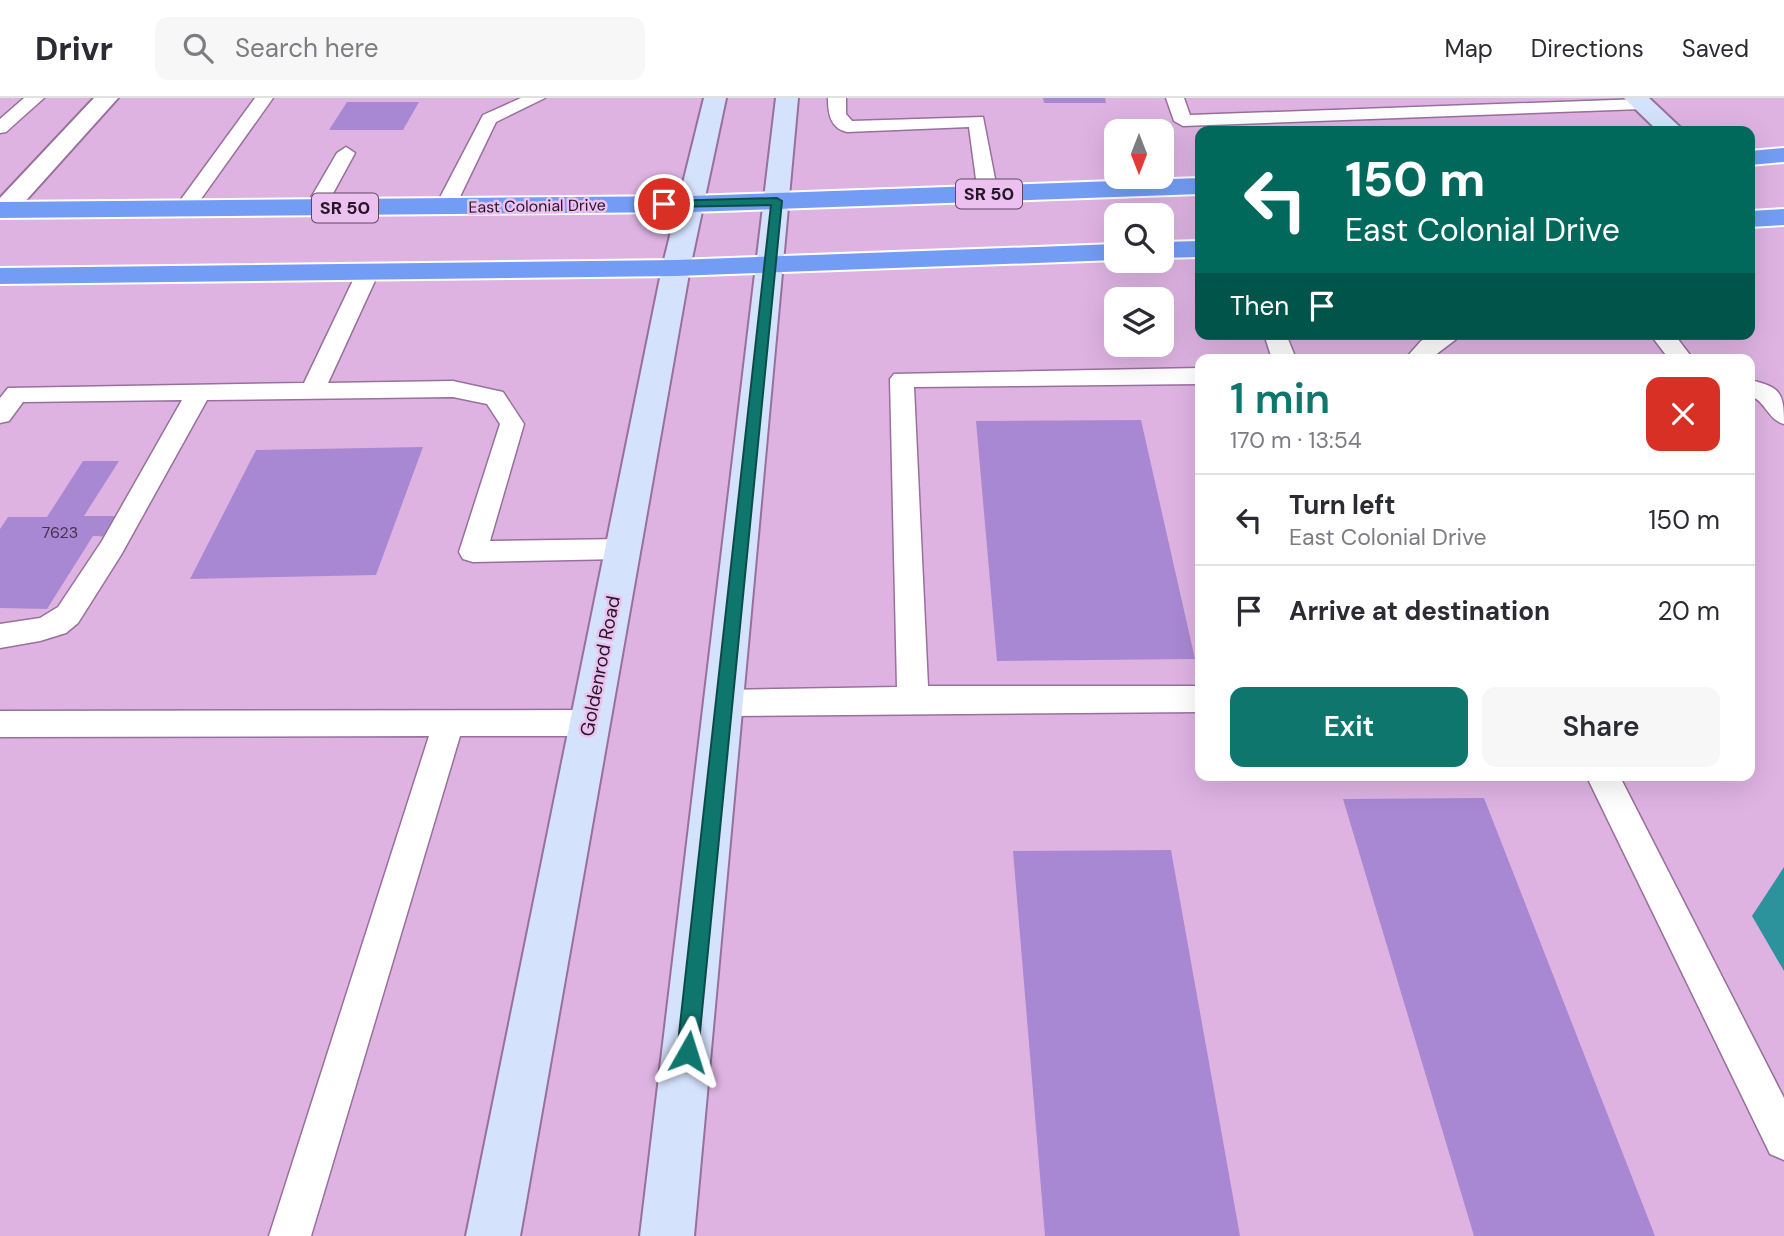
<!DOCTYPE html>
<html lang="en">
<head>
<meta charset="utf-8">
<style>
  :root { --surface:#fff; --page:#f7f7f7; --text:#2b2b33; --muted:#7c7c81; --line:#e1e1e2; --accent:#0f766e }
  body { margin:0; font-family:"DM Sans",sans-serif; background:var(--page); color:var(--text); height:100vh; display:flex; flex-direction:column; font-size:26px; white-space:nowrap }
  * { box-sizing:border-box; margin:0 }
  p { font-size:23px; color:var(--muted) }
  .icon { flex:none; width:38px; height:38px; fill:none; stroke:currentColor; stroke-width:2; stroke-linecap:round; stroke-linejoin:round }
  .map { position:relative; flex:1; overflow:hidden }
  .panel { position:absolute; left:1195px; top:256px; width:560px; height:427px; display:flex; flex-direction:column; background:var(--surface); border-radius:14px; box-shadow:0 7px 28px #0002 }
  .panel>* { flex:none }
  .hud { position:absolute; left:1195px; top:28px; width:560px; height:214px; border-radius:14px; box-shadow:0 7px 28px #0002; background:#00695c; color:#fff; overflow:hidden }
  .needle { width:46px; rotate:180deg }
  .fabs { position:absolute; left:1104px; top:21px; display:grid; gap:14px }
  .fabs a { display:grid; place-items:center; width:70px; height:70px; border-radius:14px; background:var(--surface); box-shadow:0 7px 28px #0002; font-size:35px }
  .pin { position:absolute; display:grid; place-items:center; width:60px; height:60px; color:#fff; margin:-30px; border:4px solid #fff; border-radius:50%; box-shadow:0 2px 7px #0007 }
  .me { position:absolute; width:77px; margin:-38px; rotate:6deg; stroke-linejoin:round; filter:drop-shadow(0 0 5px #0008) }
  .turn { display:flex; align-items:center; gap:24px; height:147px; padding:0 35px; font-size:32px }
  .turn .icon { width:91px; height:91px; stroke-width:2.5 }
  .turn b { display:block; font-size:49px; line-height:60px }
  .then { display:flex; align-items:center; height:66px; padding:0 35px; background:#0003; gap:14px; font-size:26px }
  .round { display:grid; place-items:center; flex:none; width:74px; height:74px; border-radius:14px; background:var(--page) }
  .overview { display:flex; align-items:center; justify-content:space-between; height:119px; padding:0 35px }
  h1 { font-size:42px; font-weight:600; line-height:52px; color:var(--accent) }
  .action { display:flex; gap:14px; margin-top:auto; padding:14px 35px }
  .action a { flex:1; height:80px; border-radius:14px; background:var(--accent); color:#fff; font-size:28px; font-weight:600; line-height:80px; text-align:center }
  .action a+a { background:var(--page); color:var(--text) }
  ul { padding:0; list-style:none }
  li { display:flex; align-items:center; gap:21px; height:91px; padding:0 35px; border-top:2px solid var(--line) }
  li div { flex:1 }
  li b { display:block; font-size:26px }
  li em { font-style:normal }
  header { display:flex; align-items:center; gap:42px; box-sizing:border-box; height:98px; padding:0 35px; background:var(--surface); border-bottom:2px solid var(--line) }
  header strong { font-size:33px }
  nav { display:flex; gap:38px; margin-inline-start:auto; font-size:24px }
  .search { width:490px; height:63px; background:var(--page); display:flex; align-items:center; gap:18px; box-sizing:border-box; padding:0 24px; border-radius:14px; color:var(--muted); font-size:26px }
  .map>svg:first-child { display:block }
  .water { fill:#2c929b }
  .building { fill:#a988d3 }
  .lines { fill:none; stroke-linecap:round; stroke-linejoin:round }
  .lane-casing { stroke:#98709c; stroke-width:3 }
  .street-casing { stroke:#98709c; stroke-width:4 }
  .secondary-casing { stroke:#98709c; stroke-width:4 }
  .highway-casing { stroke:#fff; stroke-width:4 }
  .lane { fill:#fff; fill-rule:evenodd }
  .street { fill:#fff; fill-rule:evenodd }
  .secondary { fill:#d5e2fc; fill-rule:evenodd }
  .highway { fill:#739df4; fill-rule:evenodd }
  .route { fill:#0f766e; stroke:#0a4d48; stroke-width:2 }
  .labels { text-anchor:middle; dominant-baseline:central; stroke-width:5; stroke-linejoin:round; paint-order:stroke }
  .far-street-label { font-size:16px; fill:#251526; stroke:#ecc0ef }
  .number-label { font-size:16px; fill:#463251 }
  .shield { fill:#ecc0ef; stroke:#614862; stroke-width:2 }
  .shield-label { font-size:18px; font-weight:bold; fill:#251526 }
  .street-label { font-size:19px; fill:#251526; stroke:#ecc0ef }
</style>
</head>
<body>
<header>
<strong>Drivr</strong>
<div class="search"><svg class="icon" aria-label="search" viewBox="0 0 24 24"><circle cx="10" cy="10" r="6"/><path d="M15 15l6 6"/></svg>Search here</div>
<nav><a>Map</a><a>Directions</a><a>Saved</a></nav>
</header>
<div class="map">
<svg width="1784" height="1138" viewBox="0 0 1784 1138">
  <rect width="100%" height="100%" fill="#deb3e2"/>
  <!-- water -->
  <path class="water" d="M1784 769V873L1752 818Z"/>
  <!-- building -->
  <path class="building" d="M1043 0H1105L1106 5H1044Z
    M347 4H419L403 32H329Z
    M1141 322 1195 561 997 563 976 323Z
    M423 349 376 477 190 481 256 352Z
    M83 363H119L84 418H128L117 439 93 438 47 511 0 510V431L8 419H47Z
    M1484 700 1655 1138H1474L1343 701Z
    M1171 752 1240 1138H1045L1013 753Z"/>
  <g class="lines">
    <defs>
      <path id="lane" d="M24 0H44L6 34 0 35V21Z
        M255 0H273L191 115H177L174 111Z
        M521 0H545L496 24 455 109 445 115 438 113 435 109 483 17Z
        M828 0H846V16L852 23 983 19 998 96 988 102 978 96 969 29 847 34C830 30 828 15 828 0Z
        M1166 0H1184L1190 17 1642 1 1651 6 1642 11 1183 28 1174 23Z
        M346 49 355 55 325 110 322 114H308L305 110 337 55Z
        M368 168 379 174 328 285 453 283 503 294 524 326 490 443 622 441 632 444 636 451 632 458 622 461 473 464 463 461 459 454 500 326 487 306 453 299 207 302 121 457 78 525 66 535 40 543 0 550V526L40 520 58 509 102 443 182 302 23 304 9 323 0 325V300L8 290 304 285 357 174Z
        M1264 236H1286L1296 261H1272Z
        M1434 236H1463L1430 261H1405L1421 243Z
        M1650 236H1674L1693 261H1669Z
        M1200 270V286L914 289 928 588H1200V614L726 618 715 614 711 605 715 596 726 592 897 589 890 281 894 276Z
        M1750 282C1781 289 1784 295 1784 326 1768 322 1765 302 1750 298Z
        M589 612 600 616 604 625 600 634 589 638H460L311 1138H269L429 638 0 639V613Z
        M1586 677H1619L1784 1000V1062L1770 1056Z"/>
      <path id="street" d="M94 0H118L12 118 0 119V100Z"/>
      <path id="secondary" d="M704 0H726L690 170 520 1138H466L662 170Z
        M776 0H798L694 1138H640Z
        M1624 0H1649L1684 33H1658Z"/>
      <path id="highway" d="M1784 50V64L1750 67V53Z
        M1200 80V96L690 114 0 120V104L690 98Z
        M1784 111V127L1750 129V113Z
        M1200 143V159L1162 160V144Z
        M1116 146V162L676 178 0 186V170L676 162Z"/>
    </defs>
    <!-- lane casing -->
    <use href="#lane" class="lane-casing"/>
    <!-- street casing -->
    <use href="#street" class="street-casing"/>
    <!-- secondary casing -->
    <use href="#secondary" class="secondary-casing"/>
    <!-- highway casing -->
    <use href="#highway" class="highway-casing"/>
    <!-- lane -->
    <use href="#lane" class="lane"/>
    <!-- street -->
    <use href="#street" class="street"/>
    <!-- secondary -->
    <use href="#secondary" class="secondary"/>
    <!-- highway -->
    <use href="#highway" class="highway"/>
  </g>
  <!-- route -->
  <path class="route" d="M777 100 782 103 698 954 695 962 688 965 680 962 677 954 771 107 664 109 659 106 664 103Z"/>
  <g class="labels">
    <!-- far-street labels -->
    <g class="far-street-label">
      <text transform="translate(537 108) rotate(-1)">East Colonial Drive</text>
    </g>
    <!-- number labels -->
    <g class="number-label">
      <text x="60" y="434">7623</text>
    </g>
    <!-- shield labels -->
    <g class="shield">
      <rect x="956" y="81.5" width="66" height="29" rx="5"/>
      <rect x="312" y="95.5" width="66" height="29" rx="5"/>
    </g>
    <g class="shield-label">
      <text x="989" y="96">SR 50</text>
      <text x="345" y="110">SR 50</text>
    </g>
    <!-- street labels -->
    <g class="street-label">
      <text transform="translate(600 568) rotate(-79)">Goldenrod Road</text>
    </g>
  </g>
</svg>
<div class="fabs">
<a><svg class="needle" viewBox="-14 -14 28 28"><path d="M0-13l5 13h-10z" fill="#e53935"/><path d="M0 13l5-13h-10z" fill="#7c7c81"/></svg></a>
<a><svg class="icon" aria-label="search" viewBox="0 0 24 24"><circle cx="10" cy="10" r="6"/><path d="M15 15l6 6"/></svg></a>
<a><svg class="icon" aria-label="layers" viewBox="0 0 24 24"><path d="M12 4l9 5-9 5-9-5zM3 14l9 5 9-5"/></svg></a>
</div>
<div class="pin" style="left:664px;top:106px;background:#d93025"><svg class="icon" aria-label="arrive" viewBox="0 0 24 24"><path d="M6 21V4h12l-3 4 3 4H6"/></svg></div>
<svg class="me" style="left:688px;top:954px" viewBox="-20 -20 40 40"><path d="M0-17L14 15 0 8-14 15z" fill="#0f766e" stroke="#fff" stroke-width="4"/></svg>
<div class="hud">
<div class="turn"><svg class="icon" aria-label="left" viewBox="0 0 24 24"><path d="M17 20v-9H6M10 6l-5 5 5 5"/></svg><div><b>150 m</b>East Colonial Drive</div></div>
<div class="then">Then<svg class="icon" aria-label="arrive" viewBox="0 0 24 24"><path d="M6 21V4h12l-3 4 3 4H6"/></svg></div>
</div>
<section class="panel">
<div class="overview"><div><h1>1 min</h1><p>170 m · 13:54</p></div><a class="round" style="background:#d93025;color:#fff"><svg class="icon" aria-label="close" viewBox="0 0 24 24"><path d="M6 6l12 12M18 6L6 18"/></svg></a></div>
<ul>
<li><svg class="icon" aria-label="left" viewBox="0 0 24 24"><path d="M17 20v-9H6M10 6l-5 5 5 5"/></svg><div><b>Turn left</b><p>East Colonial Drive</p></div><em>150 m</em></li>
<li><svg class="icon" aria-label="arrive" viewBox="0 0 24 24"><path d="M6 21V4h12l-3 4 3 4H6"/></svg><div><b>Arrive at destination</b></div><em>20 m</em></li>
</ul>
<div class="action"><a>Exit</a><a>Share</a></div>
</section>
</div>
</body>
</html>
